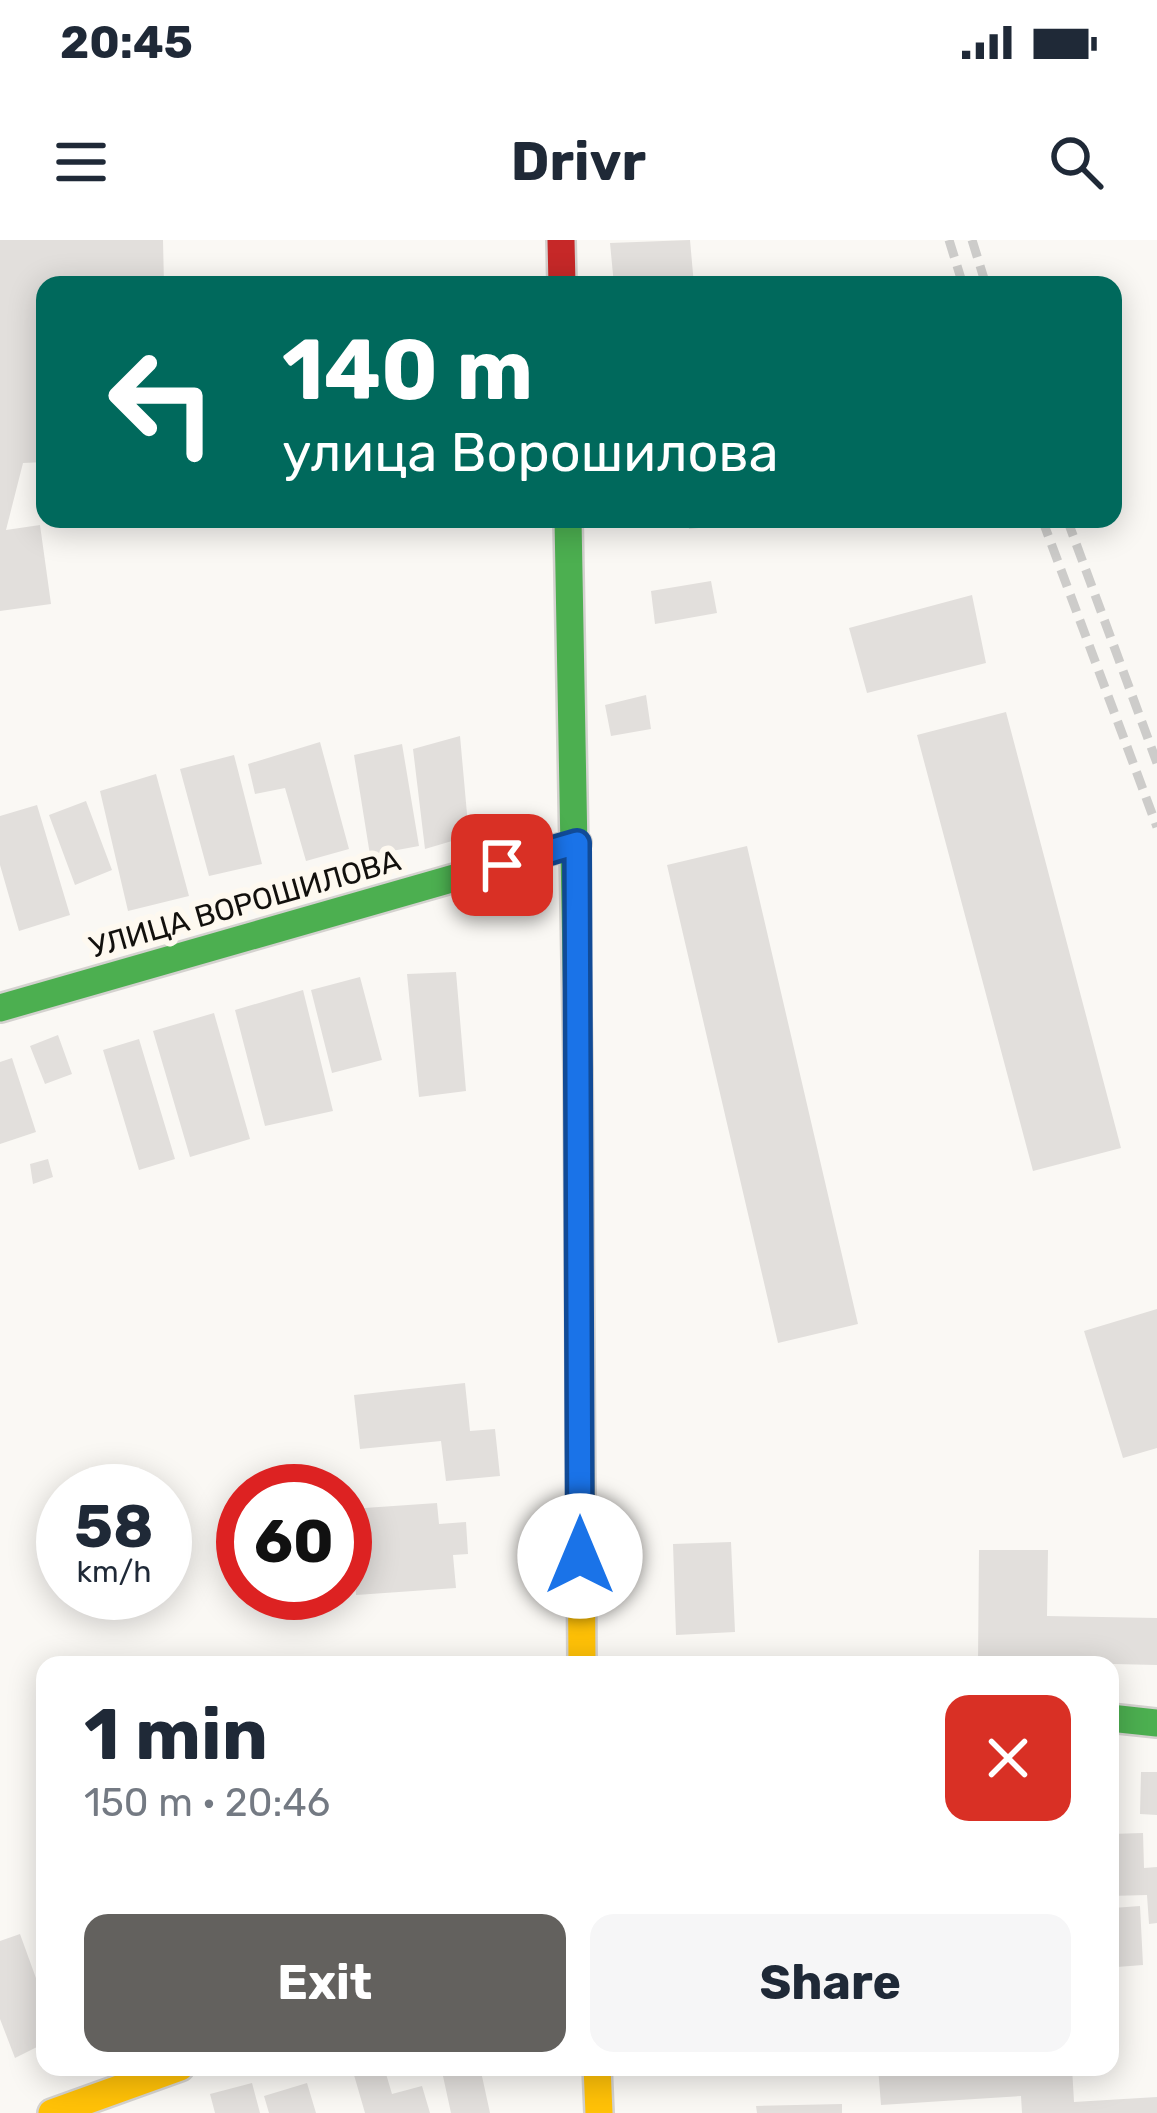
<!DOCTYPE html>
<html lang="en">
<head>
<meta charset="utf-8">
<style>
  :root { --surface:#fff; --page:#f6f6f7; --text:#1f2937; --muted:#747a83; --accent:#63615e }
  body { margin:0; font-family:Rubik,sans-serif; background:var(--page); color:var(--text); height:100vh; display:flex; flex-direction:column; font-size:45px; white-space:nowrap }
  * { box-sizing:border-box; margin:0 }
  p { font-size:39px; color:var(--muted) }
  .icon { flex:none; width:66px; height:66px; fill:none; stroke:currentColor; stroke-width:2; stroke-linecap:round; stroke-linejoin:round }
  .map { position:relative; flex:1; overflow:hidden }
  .side { position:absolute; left:36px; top:1416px; width:1083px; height:420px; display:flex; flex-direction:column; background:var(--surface); border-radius:24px; box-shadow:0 6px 30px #0003 }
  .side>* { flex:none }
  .hud { position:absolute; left:36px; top:36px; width:1086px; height:252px; border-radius:24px; box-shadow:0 6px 30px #0003; background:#00695c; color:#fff; overflow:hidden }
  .speed { position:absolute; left:36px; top:1224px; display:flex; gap:24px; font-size:60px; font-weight:700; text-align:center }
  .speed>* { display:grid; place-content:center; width:156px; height:156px; border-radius:50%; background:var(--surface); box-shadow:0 6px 30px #0003; line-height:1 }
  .speed small { font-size:30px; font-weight:400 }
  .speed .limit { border:18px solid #d22; background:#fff; color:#111 }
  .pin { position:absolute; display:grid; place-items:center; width:102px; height:102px; color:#fff; margin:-51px; border-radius:24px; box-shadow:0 6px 18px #0006 }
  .me { position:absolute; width:132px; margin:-66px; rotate:0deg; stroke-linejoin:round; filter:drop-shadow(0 0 9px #0008) }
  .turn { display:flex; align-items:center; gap:42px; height:252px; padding:0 48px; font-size:54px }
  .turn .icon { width:156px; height:156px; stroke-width:2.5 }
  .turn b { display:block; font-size:84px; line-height:102px }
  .round { display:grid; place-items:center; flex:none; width:126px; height:126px; border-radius:24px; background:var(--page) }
  .summary { display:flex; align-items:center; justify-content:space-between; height:204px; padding:0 48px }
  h1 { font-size:72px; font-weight:700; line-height:90px }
  .action { display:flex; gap:24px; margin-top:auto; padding:24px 48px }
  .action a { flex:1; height:138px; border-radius:24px; background:var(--accent); color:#fff; font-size:48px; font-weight:700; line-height:138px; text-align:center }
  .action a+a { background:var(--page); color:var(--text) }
  .status { display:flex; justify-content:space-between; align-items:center; height:84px; padding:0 60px; background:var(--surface); direction:ltr }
  .status svg { height:33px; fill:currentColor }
  header { display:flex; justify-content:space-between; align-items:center; height:156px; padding:0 48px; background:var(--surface); font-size:54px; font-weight:700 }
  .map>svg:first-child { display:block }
  .building { fill:#e2dfdc }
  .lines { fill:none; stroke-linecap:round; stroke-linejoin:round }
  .fast-casing { stroke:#d4d2cf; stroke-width:32 }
  .slow-casing { stroke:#d4d2cf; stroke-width:32 }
  .jam-casing { stroke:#d4d2cf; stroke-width:32 }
  .fast { stroke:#4caf50; stroke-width:27 }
  .slow { stroke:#ffc107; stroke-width:27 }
  .jam { stroke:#c62828; stroke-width:27 }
  .rail { stroke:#cdccca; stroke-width:9; stroke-dasharray:18 9; stroke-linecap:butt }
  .route-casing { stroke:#114b97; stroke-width:30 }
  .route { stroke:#1a73e8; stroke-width:21 }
  .labels { text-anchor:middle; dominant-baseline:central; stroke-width:12; stroke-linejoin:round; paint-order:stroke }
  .street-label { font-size:30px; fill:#12100d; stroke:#fef9f0 }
</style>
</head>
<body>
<div class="status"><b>20:45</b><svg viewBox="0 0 49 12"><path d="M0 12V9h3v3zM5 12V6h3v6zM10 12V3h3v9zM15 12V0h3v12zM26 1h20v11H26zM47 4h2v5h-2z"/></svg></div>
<header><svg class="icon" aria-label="menu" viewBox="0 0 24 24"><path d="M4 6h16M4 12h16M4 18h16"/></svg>Drivr<svg class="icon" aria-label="search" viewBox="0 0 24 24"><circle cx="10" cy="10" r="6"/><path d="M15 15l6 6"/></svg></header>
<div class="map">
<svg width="1157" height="1873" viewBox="0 0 1157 1873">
  <rect width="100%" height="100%" fill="#faf8f4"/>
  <!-- building -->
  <path class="building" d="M0 0H163L164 45H45V222L23 223 6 290 40 285 51 364 0 371Z
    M690 0 694 45H614L610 3Z
    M688 279H746V283L689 289Z
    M711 341 717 373 655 384 651 351Z
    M972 355 986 423 867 453 849 388Z
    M646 455 651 489 611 496 605 465Z
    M1006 472 1121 908 1033 931 917 495Z
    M460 496 469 596 425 609 413 509Z
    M320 502 349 609 306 621 285 548 255 554 248 524Z
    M402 504 419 606 370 615 354 515Z
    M234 515 262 624 209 636 180 529Z
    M156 534 189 656 128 671 100 551Z
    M86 561 112 630 75 645 49 575Z
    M37 565 70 675 19 691 0 625V576Z
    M747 606 858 1084 778 1103 667 625Z
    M456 732 466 851 419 857 407 734Z
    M360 737 382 820 332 833 311 750Z
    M303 750 333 871 265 886 235 770Z
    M214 773 250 899 190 917 153 791Z
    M58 795 72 834 45 844 30 806Z
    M139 799 175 919 139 930 103 810Z
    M12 818 36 892 0 904V822Z
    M48 919 53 937 33 944 30 924Z
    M1157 1069V1208L1123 1218 1084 1091Z
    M465 1143 470 1191 495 1189 500 1236 446 1241 441 1201 360 1209 354 1155Z
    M437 1263 439 1284 466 1282 468 1314 453 1315 456 1348 356 1355 350 1269Z
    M731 1302 735 1392 676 1395 673 1304Z
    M979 1310H1048L1047 1376 1157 1378V1425L978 1421Z
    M1141 1532H1157V1575L1140 1574Z
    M1143 1593 1144 1628 1157 1627V1683L1149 1684 1147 1655 1110 1656V1594Z
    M1140 1666 1143 1725 1117 1727 1113 1668Z
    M20 1694 45 1763V1803L15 1818 0 1779V1701Z
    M384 1827 392 1854 422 1846 430 1873H365L354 1835Z
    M441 1827H480L490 1873H451Z
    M878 1827H1072L1074 1862 1157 1857V1873H1022L1021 1856 881 1865Z
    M252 1843 260 1873H215L210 1854Z
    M307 1843 316 1873H269L264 1856Z
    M842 1864V1873H757L756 1866Z"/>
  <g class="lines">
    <defs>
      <path id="fast" d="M568 279 578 831
        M0 768 577 603
        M1110 1478 1157 1483"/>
      <path id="slow" d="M578 831 582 1425
        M597 1827 599 1873
        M52 1873 180 1827"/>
      <path id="jam" d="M561 0 562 45"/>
    </defs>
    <!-- fast casing -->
    <use href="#fast" class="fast-casing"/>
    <!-- slow casing -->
    <use href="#slow" class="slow-casing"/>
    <!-- jam casing -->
    <use href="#jam" class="jam-casing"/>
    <!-- fast -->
    <use href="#fast" class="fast"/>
    <!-- slow -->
    <use href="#slow" class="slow"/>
    <!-- jam -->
    <use href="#jam" class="jam"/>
    <!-- rail -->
    <path class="rail" d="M949 0 963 45
      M972 0 986 45
      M1042 279 1157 587
      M1067 279 1157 523"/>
  </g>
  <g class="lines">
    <defs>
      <path id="route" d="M502 625 577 603 580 1316"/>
    </defs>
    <!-- route casing -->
    <use href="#route" class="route-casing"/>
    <!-- route -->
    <use href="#route" class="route"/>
  </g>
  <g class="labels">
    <!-- street labels -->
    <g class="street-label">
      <text transform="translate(245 664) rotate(-16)">УЛИЦА ВОРОШИЛОВА</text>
    </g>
  </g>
</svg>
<div class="speed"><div>58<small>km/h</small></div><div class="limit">60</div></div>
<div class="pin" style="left:502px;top:625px;background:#d93025"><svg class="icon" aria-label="arrive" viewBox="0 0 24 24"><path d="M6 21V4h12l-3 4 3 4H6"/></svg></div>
<svg class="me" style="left:580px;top:1316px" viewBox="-20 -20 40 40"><circle r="19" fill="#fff"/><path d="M0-13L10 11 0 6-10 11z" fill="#1a73e8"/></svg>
<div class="hud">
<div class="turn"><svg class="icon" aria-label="left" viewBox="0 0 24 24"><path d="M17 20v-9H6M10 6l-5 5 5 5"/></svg><div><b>140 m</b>улица Ворошилова</div></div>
</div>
<section class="side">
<div class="summary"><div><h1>1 min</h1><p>150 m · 20:46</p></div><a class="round" style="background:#d93025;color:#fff"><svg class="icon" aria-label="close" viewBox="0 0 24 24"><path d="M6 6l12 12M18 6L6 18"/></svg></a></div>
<div class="action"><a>Exit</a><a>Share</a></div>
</section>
</div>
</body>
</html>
